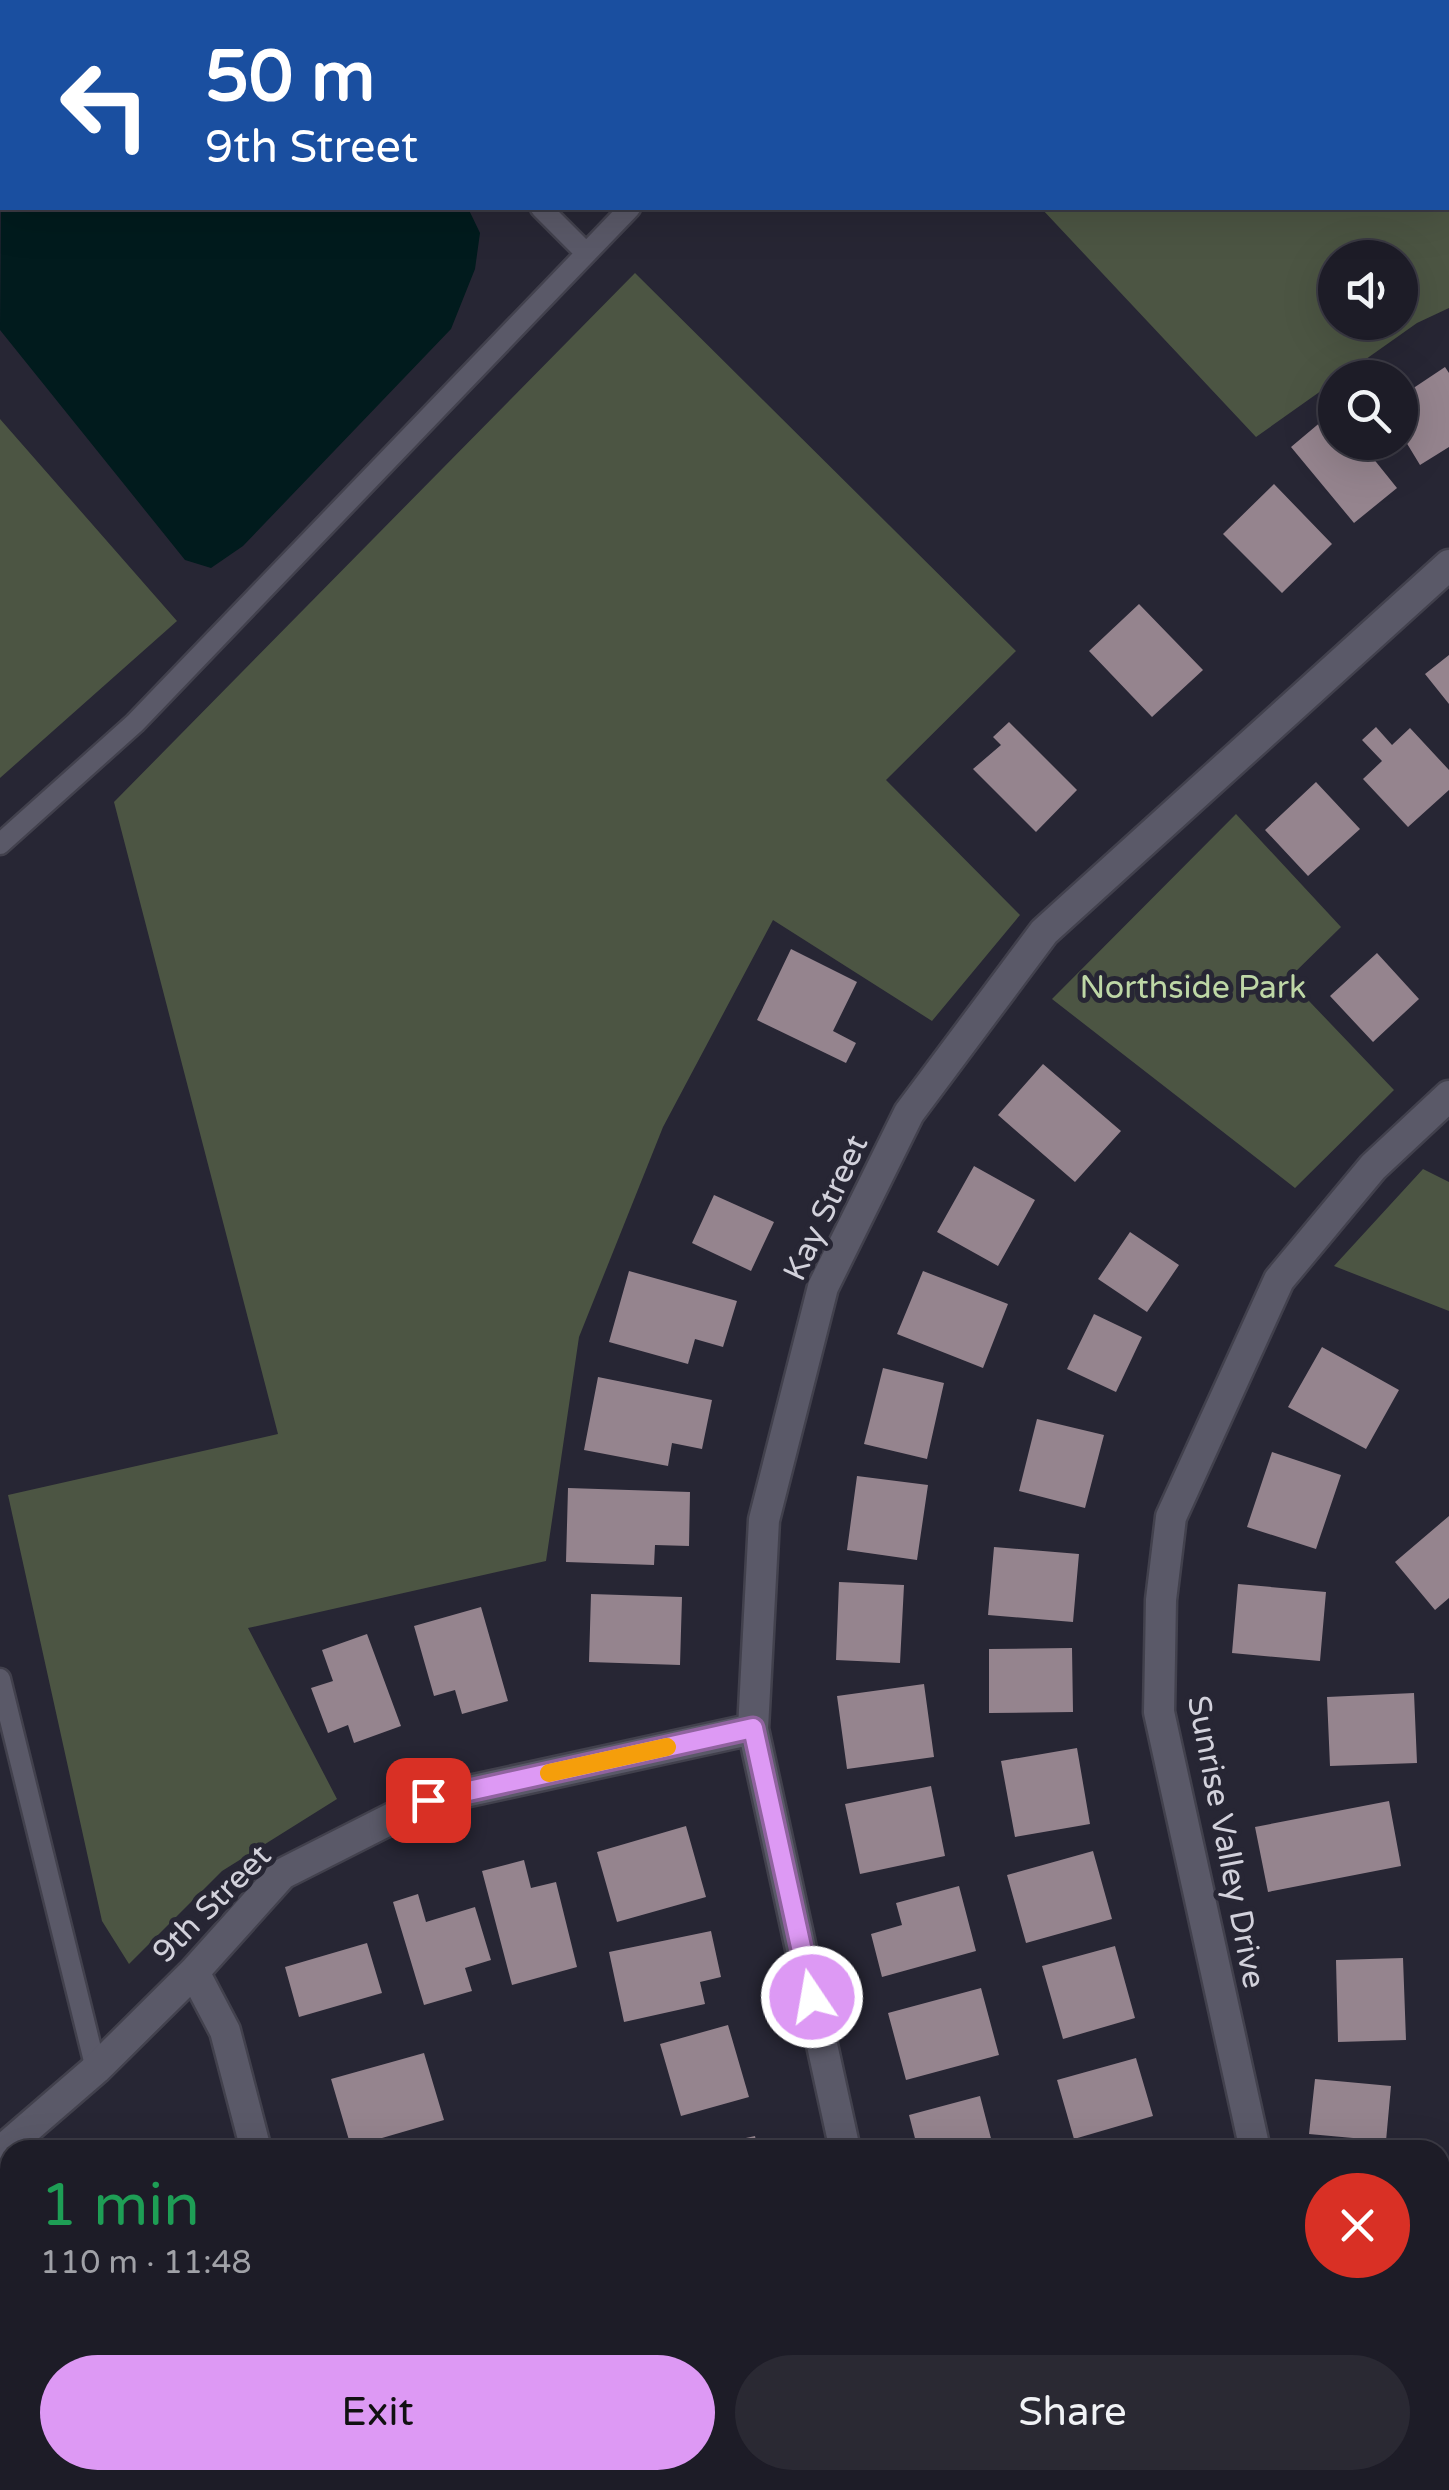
<!DOCTYPE html>
<html lang="en">
<head>
<meta charset="utf-8">
<style>
  :root { --surface:#1d1c27; --page:#2a2933; --text:#f1f3f6; --muted:#a0a1a7; --line:#3b3a44; --accent:#dd99f4 }
  body { margin:0; font-family:"Varela Round",sans-serif; background:var(--page); color:var(--text); height:100vh; display:flex; flex-direction:column; font-size:38px; white-space:nowrap }
  * { box-sizing:border-box; margin:0 }
  p { font-size:32px; color:var(--muted) }
  .icon { flex:none; width:55px; height:55px; fill:none; stroke:currentColor; stroke-width:2; stroke-linecap:round; stroke-linejoin:round }
  .map { position:relative; flex:1; overflow:hidden }
  .drawer { position:absolute; left:0px; top:2140px; width:1450px; height:350px; display:flex; flex-direction:column; background:var(--surface); border-radius:30px 30px 0 0; box-shadow:0 10px 40px #0002,0 0 0 2px var(--line) }
  .drawer>* { flex:none }
  .banner { position:absolute; left:0px; top:0px; width:1450px; height:210px; box-shadow:0 10px 40px #0002,0 0 0 2px var(--line); background:#1a4fa0; color:#fff; overflow:hidden }
  .controls { position:absolute; left:1318px; top:240px; display:grid; gap:20px }
  .controls a { display:grid; place-items:center; width:100px; height:100px; border-radius:50%; background:var(--surface); box-shadow:0 10px 40px #0002,0 0 0 2px var(--line); font-size:50px }
  .pin { position:absolute; display:grid; place-items:center; width:85px; height:85px; color:#fff; margin:-42px; border-radius:20px; box-shadow:0 5px 15px #0006 }
  .me { position:absolute; width:110px; margin:-55px; rotate:348deg; stroke-linejoin:round; filter:drop-shadow(0 0 8px #0008) }
  .turn { display:flex; align-items:center; gap:35px; height:210px; padding:0 40px; font-size:45px }
  .turn .icon { width:130px; height:130px; stroke-width:2.5 }
  .turn b { display:block; font-size:70px; line-height:85px }
  .round { display:grid; place-items:center; flex:none; width:105px; height:105px; border-radius:52px; background:var(--page) }
  .summary { display:flex; align-items:center; justify-content:space-between; height:170px; padding:0 40px }
  h1 { font-size:60px; font-weight:600; line-height:75px; color:#1e9e55 }
  .primary-button { display:flex; gap:20px; margin-top:auto; padding:20px 40px }
  .primary-button a { flex:1; height:115px; border-radius:60px; background:var(--accent); color:#111; font-size:40px; font-weight:600; line-height:115px; text-align:center }
  .primary-button a+a { background:var(--page); color:var(--text) }
  .map>svg:first-child { display:block }
  .green { fill:#4c5543; fill-rule:evenodd }
  .water { fill:#011b1d }
  .building { fill:#95848e }
  .lines { fill:none; stroke-linecap:round; stroke-linejoin:round }
  .service-casing { stroke:#42414d; stroke-width:25 }
  .minor-casing { stroke:#42414d; stroke-width:35 }
  .service { stroke:#5a5968; stroke-width:20 }
  .minor { stroke:#5a5968; stroke-width:30 }
  .route-casing { stroke:#90639f; stroke-width:25 }
  .route { stroke:#dd99f4; stroke-width:18 }
  .slow { stroke:#f59e0b; stroke-width:18 }
  .labels { text-anchor:middle; dominant-baseline:central; stroke-width:10; stroke-linejoin:round; paint-order:stroke }
  .park-label { font-size:32px; fill:#bed7a6; stroke:#272634 }
  .street-label { font-size:32px; fill:#d2d1db; stroke:#272634 }
</style>
</head>
<body>
<div class="map">
<svg width="1449" height="2490" viewBox="0 0 1449 2490">
  <rect width="100%" height="100%" fill="#272634"/>
  <!-- green -->
  <path class="green" d="M1211 0H1449V308L1417 323 1256 437 1041 208H1448V2ZM1335 258H1400V322H1335Z
    M635 273 1016 651 886 780 1020 915 932 1021 773 920 663 1127 579 1337 546 1561 248 1628 337 1799 222 1871 129 1964 102 1921 8 1495 278 1434 114 802Z
    M0 419 177 621 0 778Z
    M1236 814 1341 927 1288 979 1394 1090 1295 1188 1052 999Z
    M1423 1169 1449 1182V1311L1334 1266Z
    M0 2266 10 2276V2480H41L42 2490H0Z"/>
  <!-- water -->
  <path class="water" d="M101 0H352L353 2H97Z
    M466 0H738L465 2Z
    M2 70V208H468L480 233 475 269 451 329 243 546 211 568 185 560 0 330Z"/>
  <!-- building -->
  <path class="building" d="M1445 367 1449 373V447L1420 465 1400 432V397Z
    M1335 410V442H1360L1397 488 1354 523 1291 447Z
    M1274 484 1332 544 1282 593 1223 534Z
    M1139 604 1203 670 1152 717 1089 651Z
    M1449 655V704L1425 674Z
    M1009 722 1077 790 1036 832 973 769 1001 745 993 737Z
    M1376 727 1392 745 1410 728 1449 770V790L1408 827 1363 779 1382 761 1362 740Z
    M1316 782 1360 829 1308 876 1265 830Z
    M791 949 857 982 833 1031 856 1043 846 1063 757 1020Z
    M1377 953 1419 999 1373 1042 1330 996Z
    M1043 1064 1121 1131 1075 1182 998 1115Z
    M974 1166 1035 1200 998 1266 937 1232Z
    M714 1195 774 1222 751 1271 692 1243Z
    M1130 1232 1179 1265 1147 1312 1098 1279Z
    M629 1271 737 1301 723 1347 695 1339 688 1364 609 1342Z
    M923 1271 1008 1304 983 1368 897 1334Z
    M1094 1314 1142 1337 1116 1392 1067 1369Z
    M1322 1347 1399 1390 1366 1449 1288 1407Z
    M883 1368 944 1383 927 1459 864 1444Z
    M598 1377 712 1400 702 1449 672 1443 668 1466 584 1450Z
    M1037 1419 1104 1435 1085 1508 1019 1491Z
    M1272 1452 1341 1475 1316 1549 1247 1527Z
    M857 1476 928 1485 917 1560 847 1550Z
    M568 1488 690 1492 689 1546 655 1545 654 1565 566 1562Z
    M1449 1516V1598L1435 1610 1395 1562Z
    M994 1547 1079 1554 1073 1622 988 1615Z
    M839 1582 904 1585 900 1663 836 1660Z
    M1238 1584 1326 1592 1320 1661 1232 1653Z
    M591 1594 682 1597 680 1665 589 1662Z
    M481 1607 508 1701 462 1714 455 1690 434 1696 414 1626Z
    M367 1634 401 1726 354 1743 348 1725 328 1733 311 1688 333 1681 322 1650Z
    M1072 1648 1073 1712 989 1713V1649Z
    M924 1684 934 1757 847 1769 837 1696Z
    M1414 1693 1417 1763 1330 1766 1327 1697Z
    M1077 1748 1090 1824 1015 1837 1001 1761Z
    M931 1786 945 1856 860 1874 845 1804Z
    M1389 1801 1401 1866 1268 1892 1255 1827Z
    M686 1826 706 1897 617 1922 597 1852Z
    M1093 1851 1112 1919 1026 1943 1007 1875Z
    M524 1860 531 1888 556 1882 577 1967 512 1985 482 1871Z
    M959 1886 976 1951 882 1977 871 1934 902 1925 896 1903Z
    M418 1894 426 1922 475 1907 491 1960 465 1968 472 1991 424 2005 393 1902Z
    M711 1931 721 1977 700 1982 705 2004 624 2022 609 1952Z
    M367 1943 382 1993 299 2017 285 1967Z
    M1115 1946 1135 2018 1063 2039 1042 1966Z
    M1403 1958 1406 2040 1338 2042 1336 1960Z
    M981 1988 999 2055 906 2080 888 2013Z
    M728 2025 749 2097 681 2116 660 2044Z
    M424 2053 444 2120 351 2147 331 2079Z
    M1136 2058 1153 2116 1074 2139 1057 2080Z
    M1315 2079 1391 2086 1386 2141 1309 2134Z
    M980 2096 994 2150H918L909 2115Z
    M755 2136 758 2150H700V2148Z
    M228 2480 230 2490H190V2489Z
    M755 2480H833L836 2488 758 2490Z
    M991 2480H1036L1037 2481 994 2490Z
    M1203 2480H1237L1255 2490H1198Z"/>
  <g class="lines">
    <defs>
      <path id="service" d="M431 2 433 0
        M818 2 820 0
        M541 208 586 253
        M0 844 135 723 630 208
        M0 1679 96 2069"/>
      <path id="minor" d="M194 1972 225 2031 256 2150
        M845 2150 753 1729 764 1520 823 1287 909 1113 1044 932 1449 565
        M1255 2150 1159 1712 1161 1600 1171 1517 1279 1280 1373 1167 1449 1096
        M0 2152 96 2069 194 1972 282 1874 428 1800 753 1729
        M1440 2292 1449 2256
        M332 2480 334 2490
        M917 2480 920 2490
        M1366 2490 1371 2480"/>
    </defs>
    <!-- service casing -->
    <use href="#service" class="service-casing"/>
    <!-- minor casing -->
    <use href="#minor" class="minor-casing"/>
    <!-- service -->
    <use href="#service" class="service"/>
    <!-- minor -->
    <use href="#minor" class="minor"/>
  </g>
  <g class="lines">
    <defs>
      <path id="route" d="M428 1800 753 1728 812 1997"/>
    </defs>
    <!-- route casing -->
    <use href="#route" class="route-casing"/>
    <!-- route -->
    <use href="#route" class="route"/>
    <!-- slow -->
    <path class="slow" d="M549 1773 667 1747"/>
  </g>
  <g class="labels">
    <!-- park labels -->
    <g class="park-label">
      <text x="1193" y="988">Northside Park</text>
    </g>
    <!-- street labels -->
    <g class="street-label">
      <text transform="translate(826 1208) rotate(-65)">Kay Street</text>
      <text transform="translate(1226 1842) rotate(79)">Sunrise Valley Drive</text>
      <text transform="translate(212 1904) rotate(-45)">9th Street</text>
    </g>
  </g>
</svg>
<div class="controls">
<a><svg class="icon" aria-label="sound" viewBox="0 0 24 24"><path d="M4 9h4l5-4v14l-5-4H4zM17 9q2 3 0 6"/></svg></a>
<a><svg class="icon" aria-label="search" viewBox="0 0 24 24"><circle cx="10" cy="10" r="6"/><path d="M15 15l6 6"/></svg></a>
</div>
<div class="pin" style="left:428px;top:1800px;background:#d93025"><svg class="icon" aria-label="arrive" viewBox="0 0 24 24"><path d="M6 21V4h12l-3 4 3 4H6"/></svg></div>
<svg class="me" style="left:812px;top:1997px" viewBox="-20 -20 40 40"><circle r="17" fill="#dd99f4" stroke="#fff" stroke-width="3"/><path d="M0-11L8 9 0 5-8 9z" fill="#fff"/></svg>
<div class="banner">
<div class="turn"><svg class="icon" aria-label="left" viewBox="0 0 24 24"><path d="M17 20v-9H6M10 6l-5 5 5 5"/></svg><div><b>50 m</b>9th Street</div></div>
</div>
<section class="drawer">
<div class="summary"><div><h1>1 min</h1><p>110 m · 11:48</p></div><a class="round" style="background:#d93025;color:#fff"><svg class="icon" aria-label="close" viewBox="0 0 24 24"><path d="M6 6l12 12M18 6L6 18"/></svg></a></div>
<div class="primary-button"><a>Exit</a><a>Share</a></div>
</section>
</div>
</body>
</html>
